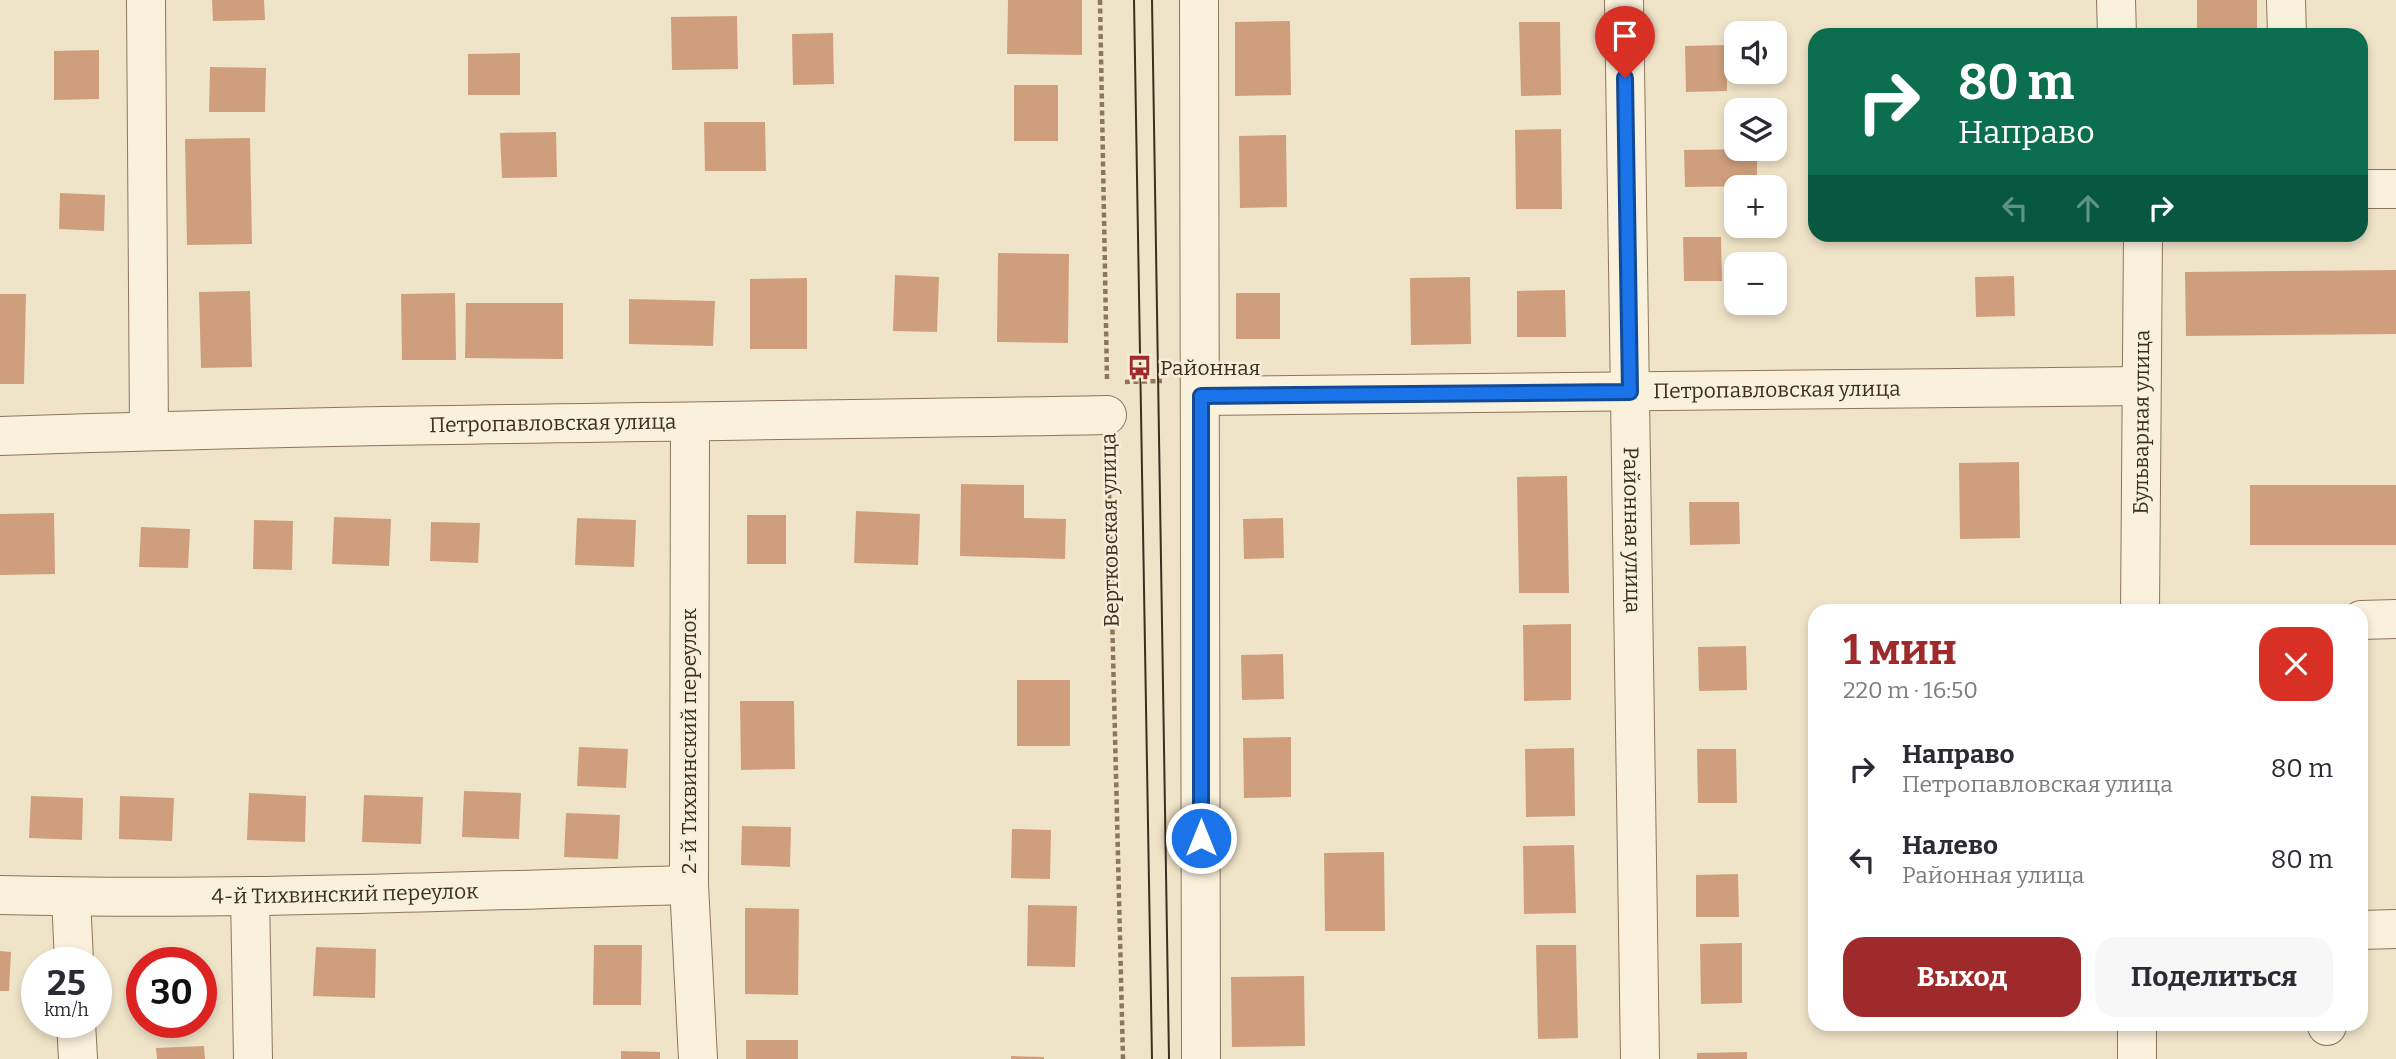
<!DOCTYPE html>
<html lang="ru">
<head>
<meta charset="utf-8">
<style>
  :root { --surface:#fff; --page:#f7f7f7; --text:#2b2b33; --muted:#7c7c81; --accent:#9e2a2b }
  body { margin:0; font-family:Bitter,serif; background:var(--page); color:var(--text); height:100vh; display:flex; flex-direction:column; font-size:26px; white-space:nowrap }
  * { box-sizing:border-box; margin:0 }
  p { font-size:23px; color:var(--muted) }
  .icon { flex:none; width:38px; height:38px; fill:none; stroke:currentColor; stroke-width:2; stroke-linecap:round; stroke-linejoin:round }
  .map { position:relative; flex:1; overflow:hidden }
  .drawer { position:absolute; left:1808px; top:604px; width:560px; height:427px; display:flex; flex-direction:column; background:var(--surface); border-radius:21px; box-shadow:0 4px 10px #0003 }
  .drawer>* { flex:none }
  .top-card { position:absolute; left:1808px; top:28px; width:560px; height:214px; border-radius:21px; box-shadow:0 4px 10px #0003; background:#0b6e4f; color:#fff; overflow:hidden }
  .buttons { position:absolute; left:1724px; top:21px; display:grid; gap:14px }
  .buttons a { display:grid; place-items:center; width:63px; height:63px; border-radius:14px; background:var(--surface); box-shadow:0 4px 10px #0003; font-size:35px }
  .speed { position:absolute; left:21px; top:947px; display:flex; gap:14px; font-size:35px; font-weight:700; text-align:center }
  .speed>* { display:grid; place-content:center; width:91px; height:91px; border-radius:50%; background:var(--surface); box-shadow:0 4px 10px #0003; line-height:1 }
  .speed small { font-size:18px; font-weight:400 }
  .speed .limit { border:10px solid #d22; background:#fff; color:#111 }
  .pin { position:absolute; display:grid; place-items:center; width:60px; height:60px; color:#fff; margin:-72px -30px; border-radius:50% 50% 50% 0; rotate:-45deg; box-shadow:0 0 7px #0007 }
  .pin .icon { rotate:45deg }
  .me { position:absolute; width:77px; margin:-38px; rotate:0deg; stroke-linejoin:round; filter:drop-shadow(0 0 5px #0008) }
  .turn { display:flex; align-items:center; gap:24px; height:147px; padding:0 35px; font-size:32px }
  .turn .icon { width:91px; height:91px; stroke-width:2.5 }
  .turn b { display:block; font-size:49px; line-height:60px }
  .lanes { display:flex; align-items:center; height:66px; padding:0 35px; background:#0003; justify-content:center; gap:35px; direction:ltr }
  .lanes .off { opacity:.35 }
  .round { display:grid; place-items:center; flex:none; width:74px; height:74px; border-radius:21px; background:var(--page) }
  .overview { display:flex; align-items:center; justify-content:space-between; height:119px; padding:0 35px }
  h1 { font-size:42px; font-weight:700; line-height:52px; color:var(--accent) }
  .action { display:flex; gap:14px; margin-top:auto; padding:14px 35px }
  .action a { flex:1; height:80px; border-radius:21px; background:var(--accent); color:#fff; font-size:28px; font-weight:700; line-height:80px; text-align:center }
  .action a+a { background:var(--page); color:var(--text) }
  ul { padding:0; list-style:none }
  li { display:flex; align-items:center; gap:21px; height:91px; padding:0 35px }
  li div { flex:1 }
  li b { display:block; font-size:26px }
  li em { font-style:normal }
  .map>svg:first-child { display:block }
  .building { fill:#cf9f7d }
  .lines { fill:none; stroke-linecap:round; stroke-linejoin:round }
  .minor-casing { stroke:#8d765c; stroke-width:40 }
  .path { stroke:#8d765c; stroke-width:4.5; stroke-dasharray:5 3.5; stroke-linecap:butt }
  .minor { stroke:#faf1dc; stroke-width:38 }
  .tram { stroke:#3d2e20; stroke-width:2 }
  .route-casing { stroke:#114b97; stroke-width:18 }
  .route { stroke:#1a73e8; stroke-width:12 }
  .labels { text-anchor:middle; dominant-baseline:central; stroke-width:5; stroke-linejoin:round; paint-order:stroke }
  .poi-label { font-size:21px; fill:#3d2e20; stroke:#f7eed8; text-anchor:start }
  .street-label { font-size:21px; fill:#3d2e20; stroke:#f7eed8 }
</style>
</head>
<body>
<div class="map">
<svg width="2396" height="1059" viewBox="0 0 2396 1059">
  <rect width="100%" height="100%" fill="#f0e4c8"/>
  <!-- building -->
  <path class="building" d="M212 0H264L265 20 213 21Z
    M1008 0H1082V55L1007 54Z
    M2197 0H2257V35H2197Z
    M737 16 738 69 672 70 671 17Z
    M1290 21 1291 95 1235 96V22Z
    M1519 22H1560L1561 95 1521 96Z
    M1966 31H2011V35H1966Z
    M833 33 834 84 793 85 792 34Z
    M1726 45 1727 91 1686 92 1685 46Z
    M99 50V99L54 100V51Z
    M520 53V95H468V54Z
    M210 67 266 68 265 112H209Z
    M1014 85H1058V141H1014Z
    M704 122H765L766 171H705Z
    M1561 129 1562 209H1516L1515 130Z
    M556 132 557 177 502 178 500 133Z
    M1286 135 1287 207 1240 208 1239 136Z
    M250 138 252 244 187 245 185 139Z
    M1757 149V186L1685 187 1684 150Z
    M60 193 105 195 104 231 59 229Z
    M1683 237H1721L1722 281H1684Z
    M998 253 1069 254 1068 343 997 342Z
    M2396 270V334L2186 336 2185 272Z
    M895 275 939 277 937 332 893 331Z
    M2014 276 2015 316 1976 317 1975 277Z
    M1470 277 1471 344 1411 345 1410 278Z
    M807 278V349H750V279Z
    M1565 290 1566 337H1517V291Z
    M250 291 252 367 201 368 199 292Z
    M455 293 456 360H402L401 294Z
    M1236 293H1280V339H1236Z
    M0 294H26L24 384H0Z
    M629 299 715 301 713 346 629 344Z
    M466 303H563V359L465 358Z
    M2019 462 2020 538 1960 539 1959 463Z
    M1567 476 1569 593H1519L1517 477Z
    M961 484 1024 485V518L1066 519 1065 559 960 556Z
    M2250 485H2396V545H2250Z
    M1689 502H1739L1740 544 1690 545Z
    M856 511 920 514 918 565 854 563Z
    M54 513 55 574 0 575V514Z
    M747 515H786V564H747Z
    M334 517 391 519 389 566 332 564Z
    M577 518 636 520 634 567 575 565Z
    M1283 518 1284 558 1244 559 1243 519Z
    M254 520 293 521 292 570 253 569Z
    M431 522 480 523 478 563 430 561Z
    M141 527 190 529 188 568 139 567Z
    M1571 624V700L1524 701 1523 625Z
    M1746 646 1747 690 1699 691 1698 647Z
    M1283 654 1284 699 1242 700 1241 655Z
    M1017 680H1070V746H1017Z
    M740 701H794L795 769 741 770Z
    M1291 737V797L1244 798 1243 738Z
    M579 747 628 749 626 788 577 786Z
    M1574 748 1575 816 1526 817 1525 749Z
    M1697 749H1736L1737 803H1698Z
    M464 791 521 793 519 839 462 837Z
    M249 793 306 796 305 842 247 840Z
    M364 795 423 797 421 844 362 842Z
    M31 796 83 798 82 840 29 838Z
    M120 796 174 798 172 841 119 839Z
    M566 813 620 815 618 859 564 857Z
    M742 826 791 827 790 867 741 865Z
    M1012 829 1051 830 1050 879 1011 878Z
    M1574 845 1576 913 1524 914 1523 846Z
    M1384 852 1385 931H1325L1324 853Z
    M1738 874 1739 917H1696V875Z
    M1028 905 1077 906 1075 967 1027 966Z
    M745 908 799 909 798 995 745 994Z
    M1742 943V1003L1701 1004 1700 944Z
    M594 945H642L641 1005H593Z
    M1536 945H1576L1578 1038 1538 1039Z
    M316 947 376 949 375 998 313 996Z
    M0 951 11 952 9 991H0Z
    M1304 976 1305 1046 1232 1047 1231 977Z
    M746 1040H798V1059H746Z
    M204 1046 205 1059H157L156 1048Z
    M621 1051 660 1052V1059H621Z
    M1747 1052V1059H1697V1053Z
    M1011 1056 1044 1057V1059H1011Z"/>
  <g class="lines">
    <defs>
      <g id="minor">
        <path d="M146 0 149 431"/>
        <path d="M1199 0 1201 1059"/>
        <path id="s1" d="M1624 0 1640 1059"/>
        <path d="M2116 0 2117 35"/>
        <path d="M2286 0 2287 35"/>
        <path d="M2361 189H2396"/>
        <path id="s2" d="M1201 396 2141 386"/>
        <path d="M690 423 689 885 698 1059"/>
        <path id="s3" d="M0 436C369 423 738 422 1107 415"/>
        <path id="s4" d="M2140 611 2143 234"/>
        <path d="M2361 620 2396 619"/>
        <path id="s5" d="M0 895C229 901 459 891 689 885"/>
        <path d="M250 896 253 1059"/>
        <path d="M71 897 74 962"/>
        <path d="M2361 930 2396 929"/>
        <path d="M76 1022 78 1059"/>
        <path d="M2327 1026V1024"/>
        <path d="M2137 1059V1024"/>
      </g>
    </defs>
    <!-- minor casing -->
    <use href="#minor" class="minor-casing"/>
    <!-- path -->
    <path class="path" d="M1100 0 1107 379
      M1125 382 1162 381
      M1108 451 1123 1059"/>
    <!-- minor -->
    <use href="#minor" class="minor"/>
    <!-- tram -->
    <path class="tram" d="M1134 0 1152 1059
      M1152 0 1169 1059"/>
  </g>
  <g class="lines">
    <defs>
      <path id="route" d="M1201 838V396L1630 392 1625 78"/>
    </defs>
    <!-- route casing -->
    <use href="#route" class="route-casing"/>
    <!-- route -->
    <use href="#route" class="route"/>
  </g>
  <!-- icons -->
  <defs>
    <symbol id="bus-bare" viewBox="-9 -9 18 18"><path d="M-5-6H5V4H4V6H2V4H-2V6H-4V4H-5ZM-3.5-4V0h7V-4ZM-3.5 1.2v1.5H-2V1.2ZM2 1.2v1.5H3.5V1.2Z" fill="#9e2a2b" stroke="#f7eed8" stroke-width="2.5" paint-order="stroke"/></symbol>
  </defs>
  <g fill-rule="evenodd">
    <use href="#bus-bare" x="1122" y="350" width="35" height="35"/>
  </g>
  <g class="labels">
    <!-- poi labels -->
    <g class="poi-label">
      <text x="1160" y="368">Районная</text>
    </g>
    <!-- street labels -->
    <g class="street-label">
      <text stroke="none"><textPath href="#s2" startOffset="576">Петропавловская улица</textPath></text>
      <text stroke="none"><textPath href="#s4" startOffset="189">Бульварная улица</textPath></text>
      <text stroke="none"><textPath href="#s3" startOffset="553">Петропавловская улица</textPath></text>
      <text stroke="none"><textPath href="#s1" startOffset="530">Районная улица</textPath></text>
      <text transform="translate(1110 530) rotate(-91)">Вертковская улица</text>
      <text transform="translate(689 741) rotate(-90)">2-й Тихвинский переулок</text>
      <text stroke="none"><textPath href="#s5" startOffset="345">4-й Тихвинский переулок</textPath></text>
    </g>
  </g>
</svg>
<div class="buttons">
<a><svg class="icon" aria-label="sound" viewBox="0 0 24 24"><path d="M4 9h4l5-4v14l-5-4H4zM17 9q2 3 0 6"/></svg></a>
<a><svg class="icon" aria-label="layers" viewBox="0 0 24 24"><path d="M12 4l9 5-9 5-9-5zM3 14l9 5 9-5"/></svg></a>
<a>+</a>
<a>−</a>
</div>
<div class="speed"><div>25<small>km/h</small></div><div class="limit">30</div></div>
<div class="pin" style="left:1625px;top:78px;background:#d93025"><svg class="icon" aria-label="arrive" viewBox="0 0 24 24"><path d="M6 21V4h12l-3 4 3 4H6"/></svg></div>
<svg class="me" style="left:1201px;top:838px" viewBox="-20 -20 40 40"><circle r="17" fill="#1a73e8" stroke="#fff" stroke-width="3"/><path d="M0-11L8 9 0 5-8 9z" fill="#fff"/></svg>
<div class="top-card">
<div class="turn"><svg class="icon" aria-label="right" viewBox="0 0 24 24"><path d="M7 20v-9h11M14 6l5 5-5 5"/></svg><div><b>80 m</b>Направо</div></div>
<div class="lanes"><svg class="icon off" aria-label="left" viewBox="0 0 24 24"><path d="M17 20v-9H6M10 6l-5 5 5 5"/></svg><svg class="icon off" aria-label="ahead" viewBox="0 0 24 24"><path d="M12 20V5M6 11l6-6 6 6"/></svg><svg class="icon" aria-label="right" viewBox="0 0 24 24"><path d="M7 20v-9h11M14 6l5 5-5 5"/></svg></div>
</div>
<section class="drawer">
<div class="overview"><div><h1>1 мин</h1><p>220 m · 16:50</p></div><a class="round" style="background:#d93025;color:#fff"><svg class="icon" aria-label="close" viewBox="0 0 24 24"><path d="M6 6l12 12M18 6L6 18"/></svg></a></div>
<ul>
<li><svg class="icon" aria-label="right" viewBox="0 0 24 24"><path d="M7 20v-9h11M14 6l5 5-5 5"/></svg><div><b>Направо</b><p>Петропавловская улица</p></div><em>80 m</em></li>
<li><svg class="icon" aria-label="left" viewBox="0 0 24 24"><path d="M17 20v-9H6M10 6l-5 5 5 5"/></svg><div><b>Налево</b><p>Районная улица</p></div><em>80 m</em></li>
</ul>
<div class="action"><a>Выход</a><a>Поделиться</a></div>
</section>
</div>
</body>
</html>
